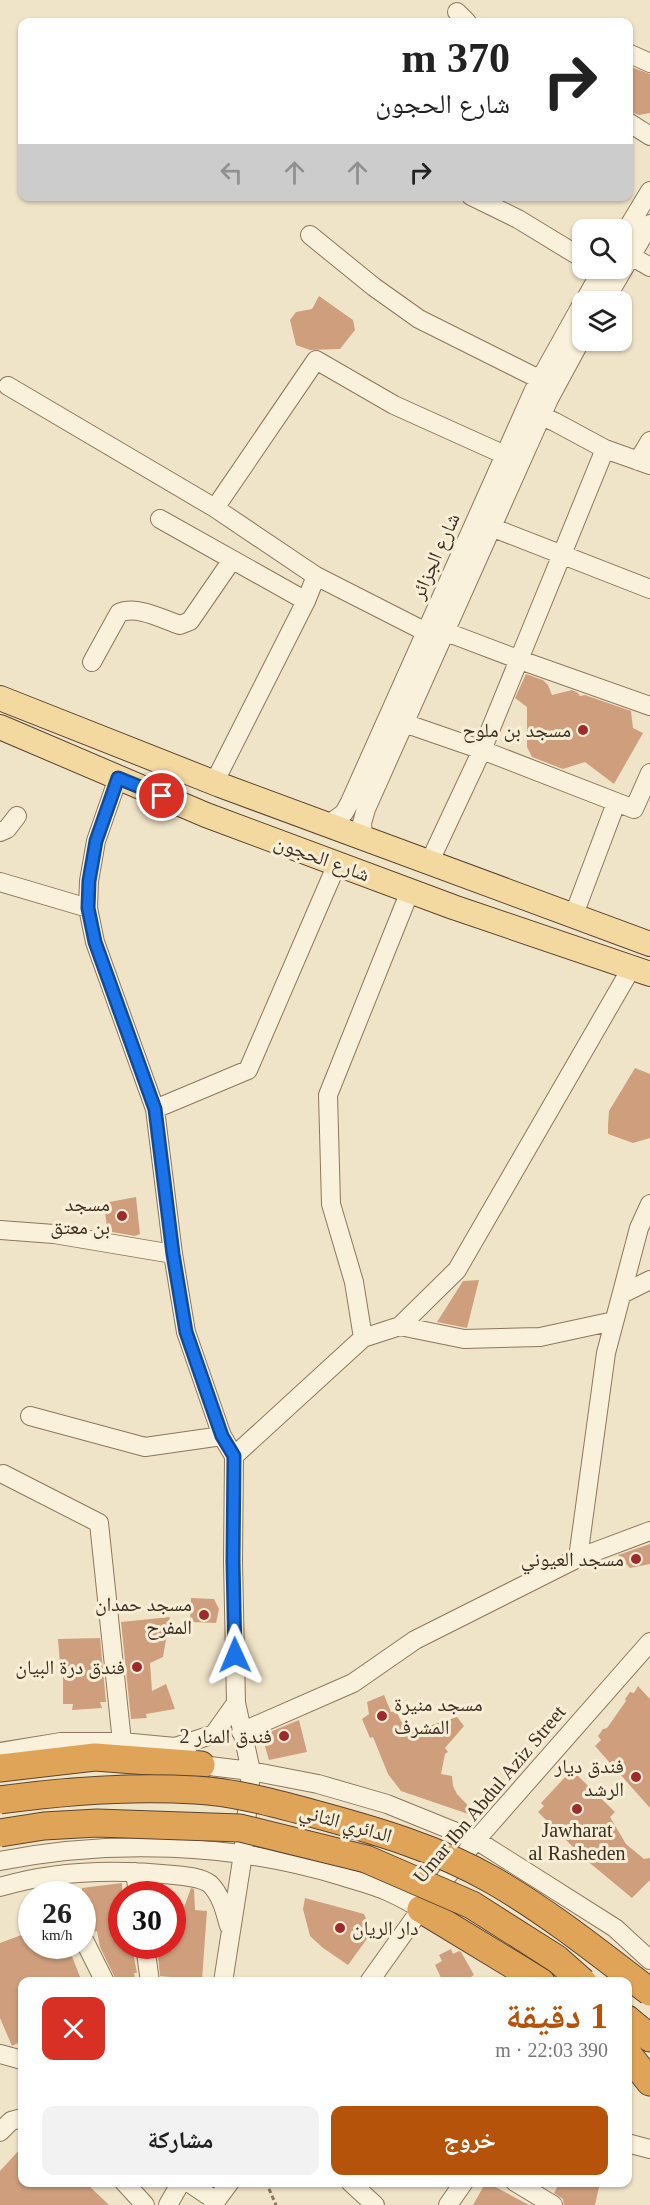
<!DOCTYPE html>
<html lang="ar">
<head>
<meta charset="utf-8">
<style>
  :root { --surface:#fff; --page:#f2f2f2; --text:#222; --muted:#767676; --accent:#b45309 }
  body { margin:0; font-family:"Times New Roman","Noto Naskh Arabic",serif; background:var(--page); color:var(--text); direction:rtl; height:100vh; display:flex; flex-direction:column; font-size:22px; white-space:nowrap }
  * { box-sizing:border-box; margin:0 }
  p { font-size:20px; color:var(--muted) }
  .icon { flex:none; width:33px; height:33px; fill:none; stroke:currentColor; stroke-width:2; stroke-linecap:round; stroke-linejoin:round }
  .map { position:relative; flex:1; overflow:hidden; direction:ltr }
  .panel { position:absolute; left:18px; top:1977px; width:614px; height:210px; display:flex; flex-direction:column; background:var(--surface); border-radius:12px; box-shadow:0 2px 4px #0004; direction:rtl }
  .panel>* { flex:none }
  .banner { position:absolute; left:18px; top:18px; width:615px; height:183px; border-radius:12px; box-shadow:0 2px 4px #0004; direction:rtl; background:#fff; color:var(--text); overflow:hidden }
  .tools { position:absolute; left:572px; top:219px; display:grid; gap:12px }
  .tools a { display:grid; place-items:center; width:60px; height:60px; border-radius:12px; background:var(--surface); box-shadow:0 2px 4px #0004; font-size:30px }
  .speed { position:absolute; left:18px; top:1881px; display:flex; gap:12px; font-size:30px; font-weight:700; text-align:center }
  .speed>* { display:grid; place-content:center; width:78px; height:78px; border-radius:50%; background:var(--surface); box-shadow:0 2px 4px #0004; line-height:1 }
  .speed small { font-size:15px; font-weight:400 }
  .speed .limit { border:9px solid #d22; background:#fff; color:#111 }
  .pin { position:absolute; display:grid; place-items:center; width:51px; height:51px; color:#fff; margin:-26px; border:3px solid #fff; border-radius:50%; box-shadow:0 2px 6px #0007 }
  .me { position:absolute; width:66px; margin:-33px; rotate:359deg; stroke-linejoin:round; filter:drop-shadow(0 0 4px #0008) }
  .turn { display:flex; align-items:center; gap:21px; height:126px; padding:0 24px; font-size:27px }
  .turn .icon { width:78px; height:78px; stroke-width:2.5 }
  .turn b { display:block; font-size:42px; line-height:51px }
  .lanes { display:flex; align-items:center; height:57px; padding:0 24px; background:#0003; justify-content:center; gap:30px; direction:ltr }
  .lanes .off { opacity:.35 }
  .round { display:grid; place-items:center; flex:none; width:63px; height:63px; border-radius:12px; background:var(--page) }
  .headline { display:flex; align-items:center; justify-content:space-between; height:102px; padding:0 24px }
  h1 { font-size:36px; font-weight:700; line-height:45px; color:var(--accent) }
  .primary-button { display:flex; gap:12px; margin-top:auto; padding:12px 24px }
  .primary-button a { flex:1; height:69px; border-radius:12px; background:var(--accent); color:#fff; font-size:24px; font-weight:700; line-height:69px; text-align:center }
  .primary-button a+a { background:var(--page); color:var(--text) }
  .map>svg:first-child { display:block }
  .building { fill:#cf9f7d }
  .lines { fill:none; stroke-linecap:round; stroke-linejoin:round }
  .minor-casing { stroke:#8d765c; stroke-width:20 }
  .major-casing { stroke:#5b4430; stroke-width:26 }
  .highway-casing { stroke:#5b4430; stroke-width:29 }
  .path { stroke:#8d765c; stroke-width:3; stroke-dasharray:4.5 3; stroke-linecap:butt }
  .minor { stroke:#faf1dc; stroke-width:18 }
  .major { stroke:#f3d9a0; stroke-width:24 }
  .highway { stroke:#e0a458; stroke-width:27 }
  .highway-bridge-casing { stroke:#5b4430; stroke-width:29; stroke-linecap:butt }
  .highway-bridge { stroke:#e0a458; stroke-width:27 }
  .route-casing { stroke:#114b97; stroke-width:15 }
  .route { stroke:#1a73e8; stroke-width:10 }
  .poi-dot { fill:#9e2a2b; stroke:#f7eed8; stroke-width:2 }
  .labels { text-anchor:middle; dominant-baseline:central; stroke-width:6; stroke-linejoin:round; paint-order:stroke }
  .street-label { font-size:20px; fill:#3d2e20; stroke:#f7eed8 }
  .poi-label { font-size:20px; fill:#3d2e20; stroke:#f7eed8; text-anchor:end }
</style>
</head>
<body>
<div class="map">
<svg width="650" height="2205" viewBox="0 0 650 2205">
  <rect width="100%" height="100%" fill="#f0e4c8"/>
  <!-- building -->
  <path class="building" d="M628 66 650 74V113L639 115 628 111Z
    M319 296 353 320 355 330 340 349 310 350 296 345 290 320 296 312 312 309Z
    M526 674 543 680 548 685 552 695 572 690 578 693 580 696 585 695 631 711 633 728 643 733 614 784 585 762 563 769 532 757 527 747V707L515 698Z
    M635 1068 650 1074V1138L633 1143 608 1134V1125L609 1111Z
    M136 1197 140 1234 135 1236 112 1232 107 1228 104 1203Z
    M479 1280 467 1328 437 1322 463 1281Z
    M650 1544V1564L630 1568 618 1555Z
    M191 1598 214 1599 219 1609 216 1623 190 1622Z
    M170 1617 163 1657 150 1663 152 1691 166 1684 175 1709 146 1714 147 1718 131 1719 121 1622Z
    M100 1638 106 1702H100L102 1708 72 1710 73 1704H63V1664H60L58 1639Z
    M638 1686 650 1699V1808L595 1746 601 1740 598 1736 603 1729 607 1728 626 1701 625 1699 630 1692 634 1693Z
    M384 1695 391 1712 396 1711 407 1733 457 1717 464 1726 445 1748 448 1752 445 1754 441 1774 452 1776 453 1786 457 1794 480 1818 401 1791 388 1774 373 1737 370 1738 362 1719 369 1714 367 1702Z
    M299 1720 307 1752 269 1760 264 1743 267 1742 265 1734Z
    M574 1772 615 1812 610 1817 626 1844 644 1859 650 1858V1880L632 1898 585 1859 538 1812 544 1806 541 1803 567 1775 569 1777Z
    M122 1883V1949L132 1947 137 1973H134L136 1982H119L118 1978H115L100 1947 97 1931 93 1932 90 1915 82 1917V1888Z
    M191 1888 194 1889 195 1910 207 1911 202 1980 160 1976 157 1946H172V1909L183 1910Z
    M305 1898 364 1914 372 1932 348 1965 323 1948 310 1936 303 1909Z
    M32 1931V1946H68L82 1982H22V2041L12 2046 0 2018V1943Z
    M451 1949 453 1954 459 1951 461 1952 474 1975 462 1982H443L435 1965 442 1961 439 1955Z
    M22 2147V2182H85L109 2205H0V2171Z
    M486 2182 529 2205H473Z
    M560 2182H592L599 2187 595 2205H564L563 2199 554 2193Z"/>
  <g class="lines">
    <defs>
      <path id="minor" d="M457 12 467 22
        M628 53 650 63
        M628 122 650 136
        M471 196 518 219 582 258
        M310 235 374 287 419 319 539 379
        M621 239 650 191
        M631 256 650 267
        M584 302 603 268
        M604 302 650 224
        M8 386 215 508 316 576 426 632
        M541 416 555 422 605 449 650 465
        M638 461 650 441
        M215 508 316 360 394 405 505 455
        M160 519 306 601
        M491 527 650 589
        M433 627 520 660 650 706
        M92 662 119 613C137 605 162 619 180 625L190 621 232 560
        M404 723 482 750 634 809 650 773
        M118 778 96 841 89 881 88 908 95 942 155 1109 173 1254 186 1332 222 1436 234 1456 233 1561 236 1703 251 1771 243 1854 223 1982
        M214 783 306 601 316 576
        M329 824 344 813 350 802 533 392 582 304
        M0 832 7 829 17 816
        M363 837 362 823 366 809 549 399 582 338
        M429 863 482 750 605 449
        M0 882 88 908
        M573 917 616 803
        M155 1109 248 1070 337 864
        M0 1230 54 1234 173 1254
        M622 1294 650 1280
        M400 1326 464 1339 540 1337 614 1321
        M363 1338 400 1326 457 1270 632 967
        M30 1416 145 1447 222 1436
        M234 1456 363 1338 354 1282 331 1204 328 1095 410 891
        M3 1474 99 1523 122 1742
        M578 1558 606 1353 639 1228 650 1204
        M241 1732 353 1683 415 1640 578 1558 650 1531
        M175 1747 201 1765 251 1771 318 1784 387 1804 476 1840 615 1928 650 1960
        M0 1752 61 1742H122L175 1747 214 1734 236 1703
        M0 1861C111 1839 233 1843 341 1876 357 1881 374 1885 389 1892 400 1897 411 1903 421 1909
        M135 1872 138 1894
        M56 1876 64 1894
        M0 1887C56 1870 117 1869 174 1875 185 1876 201 1877 210 1884 221 1895 225 1911 229 1926
        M82 1936 105 1982
        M145 1946 150 1982
        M369 1982 421 1909 476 1840 650 1642
        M0 2054 22 2060
        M0 2132 11 2121 22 2118
        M627 2143 650 2149
        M124 2182 145 2205
        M188 2182 216 2201
        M350 2182 375 2205
        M515 2182 553 2205
        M168 2205 181 2182
        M213 2205 230 2182
        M448 2205 464 2182"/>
      <path id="major" d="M0 698 220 785 650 944
        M0 727 206 815 453 907 650 974"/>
      <path id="highway" d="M0 1768 95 1757 201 1765
        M421 1909 541 1982
        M627 2019 650 2038
        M627 2053 650 2082"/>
    </defs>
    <!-- minor casing -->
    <use href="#minor" class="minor-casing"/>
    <!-- major casing -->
    <use href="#major" class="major-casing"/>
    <!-- highway casing -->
    <use href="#highway" class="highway-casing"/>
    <!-- path -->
    <path class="path" d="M266 2182 276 2205"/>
    <!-- minor -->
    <use href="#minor" class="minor"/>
    <!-- major -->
    <use href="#major" class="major"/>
    <!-- highway -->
    <use href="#highway" class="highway"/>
    <defs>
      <path id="highway-bridge" d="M0 1800C65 1791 130 1786 195 1790 234 1792 274 1803 311 1813 374 1830 437 1848 494 1881 549 1913 599 1953 650 1992
        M0 1833 44 1826 97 1823 240 1828 366 1859 472 1905 557 1959 583 1982"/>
    </defs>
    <!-- highway-bridge casing -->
    <use href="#highway-bridge" class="highway-bridge-casing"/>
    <!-- highway-bridge -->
    <use href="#highway-bridge" class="highway-bridge"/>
  </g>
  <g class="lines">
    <defs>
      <path id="route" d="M162 796 118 778 96 841 89 881 88 908 95 942 155 1109 173 1254 186 1332 222 1436 234 1456 233 1561 235 1655"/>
    </defs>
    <!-- route casing -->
    <use href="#route" class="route-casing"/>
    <!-- route -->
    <use href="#route" class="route"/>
  </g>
  <!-- markers -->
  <g class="poi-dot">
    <circle cx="583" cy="730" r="6"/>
    <circle cx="122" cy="1216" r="6"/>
    <circle cx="636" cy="1559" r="6"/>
    <circle cx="204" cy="1615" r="6"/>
    <circle cx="137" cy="1667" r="6"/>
    <circle cx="382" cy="1716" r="6"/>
    <circle cx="284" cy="1736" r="6"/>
    <circle cx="636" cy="1777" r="6"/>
    <circle cx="577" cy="1809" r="6"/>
    <circle cx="340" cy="1928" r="6"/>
  </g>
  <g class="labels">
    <!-- street labels -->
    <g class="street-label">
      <text transform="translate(435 556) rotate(-66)">شارع الجزائر</text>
      <text transform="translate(322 858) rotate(20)">شارع الحجون</text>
      <text transform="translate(489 1794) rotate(-50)">Umar Ibn Abdul Aziz Street</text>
      <text transform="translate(346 1823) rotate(16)">الدائري الثاني</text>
    </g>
    <!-- poi labels -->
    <g class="poi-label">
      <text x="571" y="730">مسجد بن ملوح</text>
      <text x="110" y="1204">مسجد<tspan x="110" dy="23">بن معتق</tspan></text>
      <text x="624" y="1559">مسجد العيوني</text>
      <text x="192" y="1604">مسجد حمدان<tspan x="192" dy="23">المفرح</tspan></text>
      <text x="125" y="1667">فندق درة البيان</text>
      <text x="394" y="1704" text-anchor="start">مسجد منيرة<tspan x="394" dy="23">المشرف</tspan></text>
      <text x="272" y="1736">فندق المنار 2</text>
      <text x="624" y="1766">فندق ديار<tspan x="624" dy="23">الرشد</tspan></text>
      <text x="577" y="1830" text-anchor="middle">Jawharat<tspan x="577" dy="23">al Rasheden</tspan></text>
      <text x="352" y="1928" text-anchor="start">دار الريان</text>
    </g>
  </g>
</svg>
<div class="tools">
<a><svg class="icon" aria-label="search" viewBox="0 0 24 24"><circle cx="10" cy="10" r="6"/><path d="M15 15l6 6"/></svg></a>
<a><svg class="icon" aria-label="layers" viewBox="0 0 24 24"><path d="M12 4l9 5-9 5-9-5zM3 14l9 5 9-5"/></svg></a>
</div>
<div class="speed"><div>26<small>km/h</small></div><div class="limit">30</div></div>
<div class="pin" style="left:162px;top:796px;background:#d93025"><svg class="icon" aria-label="arrive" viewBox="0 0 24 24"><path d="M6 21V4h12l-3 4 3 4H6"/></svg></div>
<svg class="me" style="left:235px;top:1655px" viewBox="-20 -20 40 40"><path d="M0-17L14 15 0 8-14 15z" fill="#1a73e8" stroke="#fff" stroke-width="4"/></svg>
<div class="banner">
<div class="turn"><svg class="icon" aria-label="right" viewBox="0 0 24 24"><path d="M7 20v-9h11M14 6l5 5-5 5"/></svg><div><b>370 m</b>شارع الحجون</div></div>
<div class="lanes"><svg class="icon off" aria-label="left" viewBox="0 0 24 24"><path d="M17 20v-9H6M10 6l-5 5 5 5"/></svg><svg class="icon off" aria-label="ahead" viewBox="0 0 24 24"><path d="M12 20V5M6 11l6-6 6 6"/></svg><svg class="icon off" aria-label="ahead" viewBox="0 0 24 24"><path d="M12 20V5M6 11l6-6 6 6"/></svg><svg class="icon" aria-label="right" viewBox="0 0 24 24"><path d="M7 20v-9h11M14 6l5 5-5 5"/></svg></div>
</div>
<section class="panel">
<div class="headline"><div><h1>1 دقيقة</h1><p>390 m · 22:03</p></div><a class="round" style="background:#d93025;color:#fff"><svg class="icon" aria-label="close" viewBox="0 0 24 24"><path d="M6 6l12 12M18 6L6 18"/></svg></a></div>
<div class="primary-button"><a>خروج</a><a>مشاركة</a></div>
</section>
</div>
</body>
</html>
